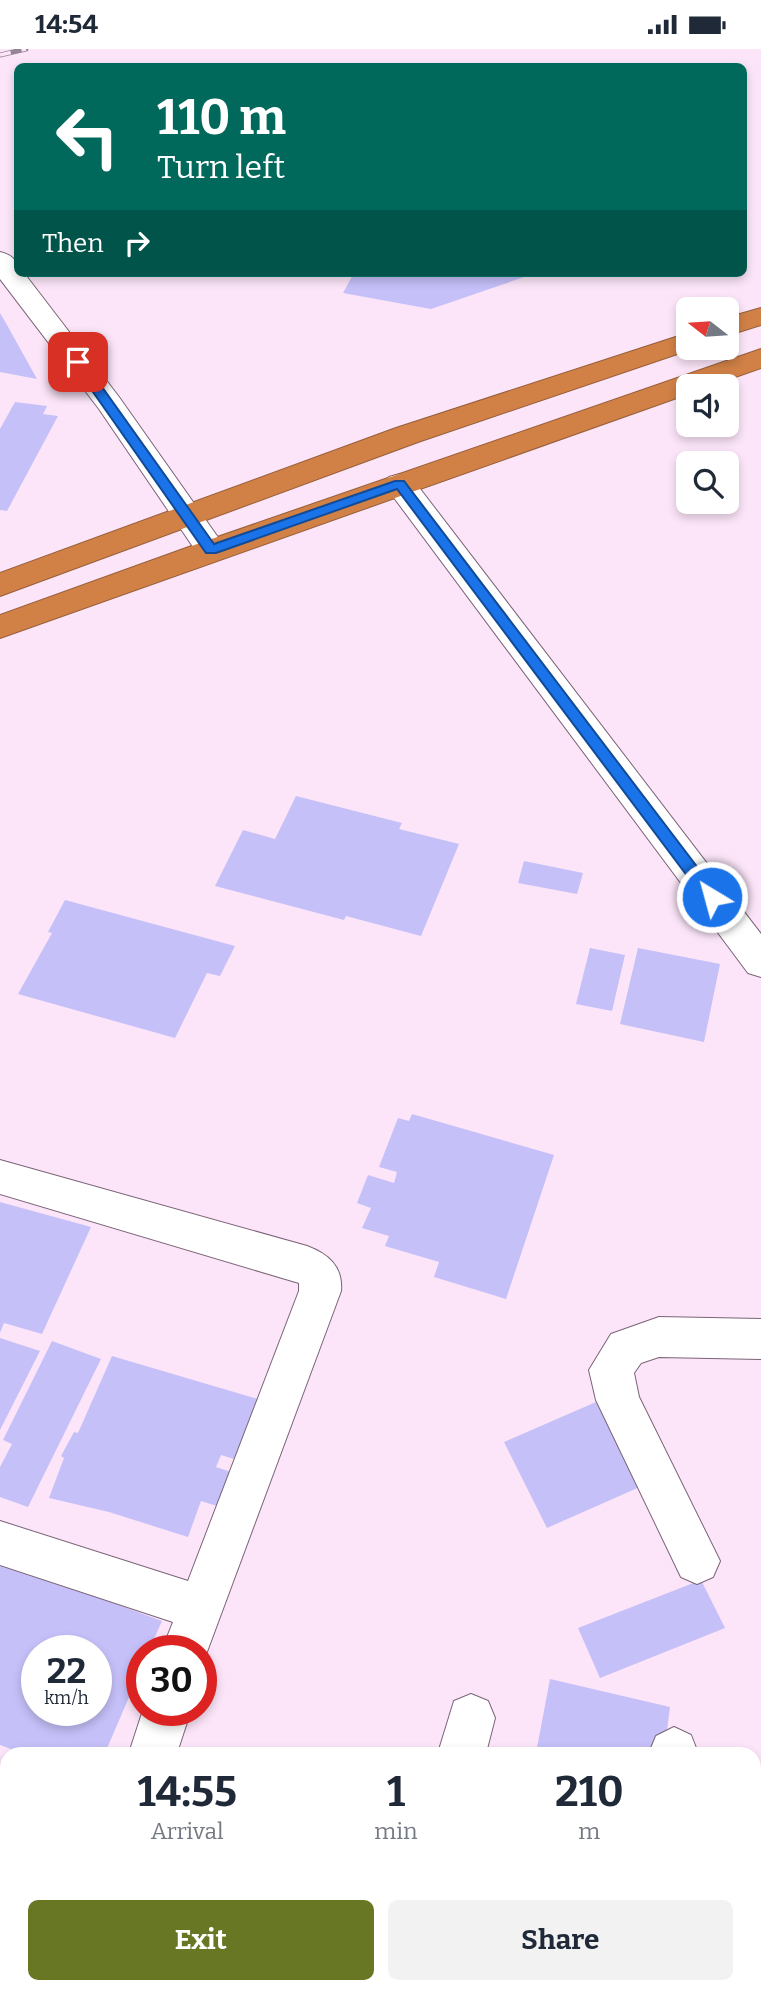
<!DOCTYPE html>
<html lang="en">
<head>
<meta charset="utf-8">
<style>
  :root { --surface:#fff; --page:#f2f2f3; --text:#1f2937; --muted:#747a83; --accent:#677724 }
  body { margin:0; font-family:Bitter,serif; background:var(--page); color:var(--text); height:100vh; display:flex; flex-direction:column; font-size:26px; white-space:nowrap }
  * { box-sizing:border-box; margin:0 }
  p { font-size:23px; color:var(--muted) }
  .icon { flex:none; width:38px; height:38px; fill:none; stroke:currentColor; stroke-width:2; stroke-linecap:round; stroke-linejoin:round }
  .map { position:relative; flex:1; overflow:hidden }
  .details { position:absolute; left:0px; top:1698px; width:761px; height:247px; display:flex; flex-direction:column; background:var(--surface); border-radius:21px 21px 0 0; box-shadow:0 4px 10px #0003 }
  .details>* { flex:none }
  .guide { position:absolute; left:14px; top:14px; width:733px; height:214px; border-radius:10px; box-shadow:0 4px 10px #0003; background:#00695c; color:#fff; overflow:hidden }
  .needle { width:46px; rotate:287deg }
  .fabs { position:absolute; left:676px; top:248px; display:grid; gap:14px }
  .fabs a { display:grid; place-items:center; width:63px; height:63px; border-radius:10px; background:var(--surface); box-shadow:0 4px 10px #0003; font-size:35px }
  .speed { position:absolute; left:21px; top:1586px; display:flex; gap:14px; font-size:35px; font-weight:700; text-align:center }
  .speed>* { display:grid; place-content:center; width:91px; height:91px; border-radius:50%; background:var(--surface); box-shadow:0 4px 10px #0003; line-height:1 }
  .speed small { font-size:18px; font-weight:400 }
  .speed .limit { border:10px solid #d22; background:#fff; color:#111 }
  .pin { position:absolute; display:grid; place-items:center; width:60px; height:60px; color:#fff; margin:-30px; border-radius:14px; box-shadow:0 4px 10px #0006 }
  .me { position:absolute; width:77px; margin:-38px; rotate:323deg; stroke-linejoin:round; filter:drop-shadow(0 0 5px #0008) }
  .turn { display:flex; align-items:center; gap:24px; height:147px; padding:0 28px; font-size:32px }
  .turn .icon { width:91px; height:91px; stroke-width:2.5 }
  .turn b { display:block; font-size:49px; line-height:60px }
  .then { display:flex; align-items:center; height:66px; padding:0 28px; background:#0003; gap:14px; font-size:26px }
  .eta { display:flex; justify-content:space-evenly; align-items:center; height:119px; text-align:center }
  .eta b { font-size:42px; font-weight:700; line-height:49px }
  .button { display:flex; gap:14px; margin-top:auto; padding:14px 28px }
  .button a { flex:1; height:80px; border-radius:10px; background:var(--accent); color:#fff; font-size:28px; font-weight:700; line-height:80px; text-align:center }
  .button a+a { background:var(--page); color:var(--text) }
  .status { display:flex; justify-content:space-between; align-items:center; height:49px; padding:0 35px; background:var(--surface); direction:ltr }
  .status svg { height:19px; fill:currentColor }
  .map>svg:first-child { display:block }
  .building { fill:#c5c0f8; fill-rule:evenodd }
  .lines { fill:none; stroke-linecap:round; stroke-linejoin:round }
  .street-casing { stroke:#7b6378; stroke-width:2 }
  .highway-casing { stroke:#965e3b; stroke-width:2 }
  .street { fill:#fff; fill-rule:evenodd }
  .highway { fill:#d18146; fill-rule:evenodd }
  .rail-casing { stroke:#958493; stroke-width:5 }
  .rail { stroke:#fce5f9; stroke-width:3.5; stroke-dasharray:11; stroke-linecap:butt }
  .route { fill:#1a73e8; stroke:#114b97; stroke-width:2 }
</style>
</head>
<body>
<div class="status"><b>14:54</b><svg viewBox="0 0 49 12"><path d="M0 12V9h3v3zM5 12V6h3v6zM10 12V3h3v9zM15 12V0h3v12zM26 1h20v11H26zM47 4h2v5h-2z"/></svg></div>
<div class="map">
<svg width="761" height="1944" viewBox="0 0 761 1944">
  <rect width="100%" height="100%" fill="#fce5f9"/>
  <!-- building -->
  <path class="building" d="M354 224H536L431 260 343 244Z
    M0 264 7 276 37 330 0 323Z
    M15 353 47 357 43 365 58 367 7 462 0 461V380Z
    M296 747 402 774 399 780 459 795 421 887 346 867 344 871 215 837 243 781 275 790Z
    M524 812 583 824 577 845 518 834Z
    M65 851 235 897 220 927 207 924 175 989 18 945 52 884 48 883Z
    M590 899 625 906 612 962 576 955Z
    M638 899 720 915 704 993 620 975Z
    M412 1065 554 1106 506 1250 434 1228 439 1213 385 1197 389 1187 362 1179 371 1159 357 1154 368 1126 394 1134 397 1123 379 1118 398 1069 409 1072Z
    M0 1153 91 1178 42 1285 4 1274 0 1284Z
    M0 1289 40 1302 0 1381Z
    M52 1292 101 1310 28 1458 0 1448V1418L12 1395 3 1391Z
    M112 1307 258 1350 234 1410 221 1406 216 1418 231 1423 217 1457 201 1452 188 1488 109 1463 49 1449 64 1409 61 1407 74 1383 78 1384Z
    M596 1353 642 1437 547 1479 504 1393Z
    M0 1512 162 1572 149 1601H142V1618L105 1704H55L48 1702 47 1704H22L0 1696ZM37 1601H96V1661H37Z
    M701 1531 725 1579 600 1629 578 1579Z
    M550 1630 670 1658 664 1704H536Z
    M754 1728 761 1730V1944H748L726 1938 754 1937Z
    M0 1913 7 1916V1937H37L34 1944H0Z
    M97 1937H237L235 1944H95Z"/>
  <g class="lines">
    <defs>
      <path id="street" d="M0 203C12 206 18 211 18 224H24L119 348 222 494 227 501 222 508 211 511 200 508 99 360 0 230Z
        M400 425 411 428 761 885V928L748 924 389 442 385 435 389 428Z
        M0 1111 307 1197C328 1205 343 1217 341 1242L201 1619V1601H162L173 1573 0 1516V1472L188 1532 299 1242V1234L0 1145Z
        M659 1268 761 1270V1310L659 1308 641 1314 634 1324 639 1348 720 1512 713 1528 697 1535 681 1528 596 1351 589 1321 611 1285Z
        M471 1645 488 1652 495 1669 486 1704H438L454 1652Z
        M143 1661H191L177 1704H129Z
        M674 1678 691 1686 698 1704H649L656 1687Z
        M50 1937H103L100 1944H48Z
        M374 1937H426L424 1944H372Z
        M601 1937H653L652 1944H600Z"/>
      <path id="highway" d="M761 259V276L726 287V269Z
        M688 284V299H695L418 393 0 547V524L396 379Z
        M761 300V319L707 338H688V345L0 589V566L200 494Z"/>
    </defs>
    <!-- street casing -->
    <use href="#street" class="street-casing"/>
    <!-- highway casing -->
    <use href="#highway" class="highway-casing"/>
    <!-- street -->
    <use href="#street" class="street"/>
    <!-- highway -->
    <use href="#highway" class="highway"/>
    <defs>
      <path id="rail" d="M0 6 26 0"/>
    </defs>
    <!-- rail casing -->
    <use href="#rail" class="rail-casing"/>
    <!-- rail -->
    <use href="#rail" class="rail"/>
  </g>
  <!-- route -->
  <path class="route" d="M78 309 82 310 214 495 395 432H404L717 844 719 848 717 852H706L397 440 216 504H206L72 313Z"/>
</svg>
<div class="fabs">
<a><svg class="needle" viewBox="-14 -14 28 28"><path d="M0-13l5 13h-10z" fill="#e53935"/><path d="M0 13l5-13h-10z" fill="#747a83"/></svg></a>
<a><svg class="icon" aria-label="sound" viewBox="0 0 24 24"><path d="M4 9h4l5-4v14l-5-4H4zM17 9q2 3 0 6"/></svg></a>
<a><svg class="icon" aria-label="search" viewBox="0 0 24 24"><circle cx="10" cy="10" r="6"/><path d="M15 15l6 6"/></svg></a>
</div>
<div class="speed"><div>22<small>km/h</small></div><div class="limit">30</div></div>
<div class="pin" style="left:78px;top:313px;background:#d93025"><svg class="icon" aria-label="arrive" viewBox="0 0 24 24"><path d="M6 21V4h12l-3 4 3 4H6"/></svg></div>
<svg class="me" style="left:712px;top:848px" viewBox="-20 -20 40 40"><circle r="17" fill="#1a73e8" stroke="#fff" stroke-width="3"/><path d="M0-11L8 9 0 5-8 9z" fill="#fff"/></svg>
<div class="guide">
<div class="turn"><svg class="icon" aria-label="left" viewBox="0 0 24 24"><path d="M17 20v-9H6M10 6l-5 5 5 5"/></svg><div><b>110 m</b>Turn left</div></div>
<div class="then">Then<svg class="icon" aria-label="right" viewBox="0 0 24 24"><path d="M7 20v-9h11M14 6l5 5-5 5"/></svg></div>
</div>
<section class="details">
<div class="eta">
<div><b>14:55</b><p>Arrival</p></div>
<div><b>1</b><p>min</p></div>
<div><b>210</b><p>m</p></div>
</div>
<div class="button"><a>Exit</a><a>Share</a></div>
</section>
</div>
</body>
</html>
